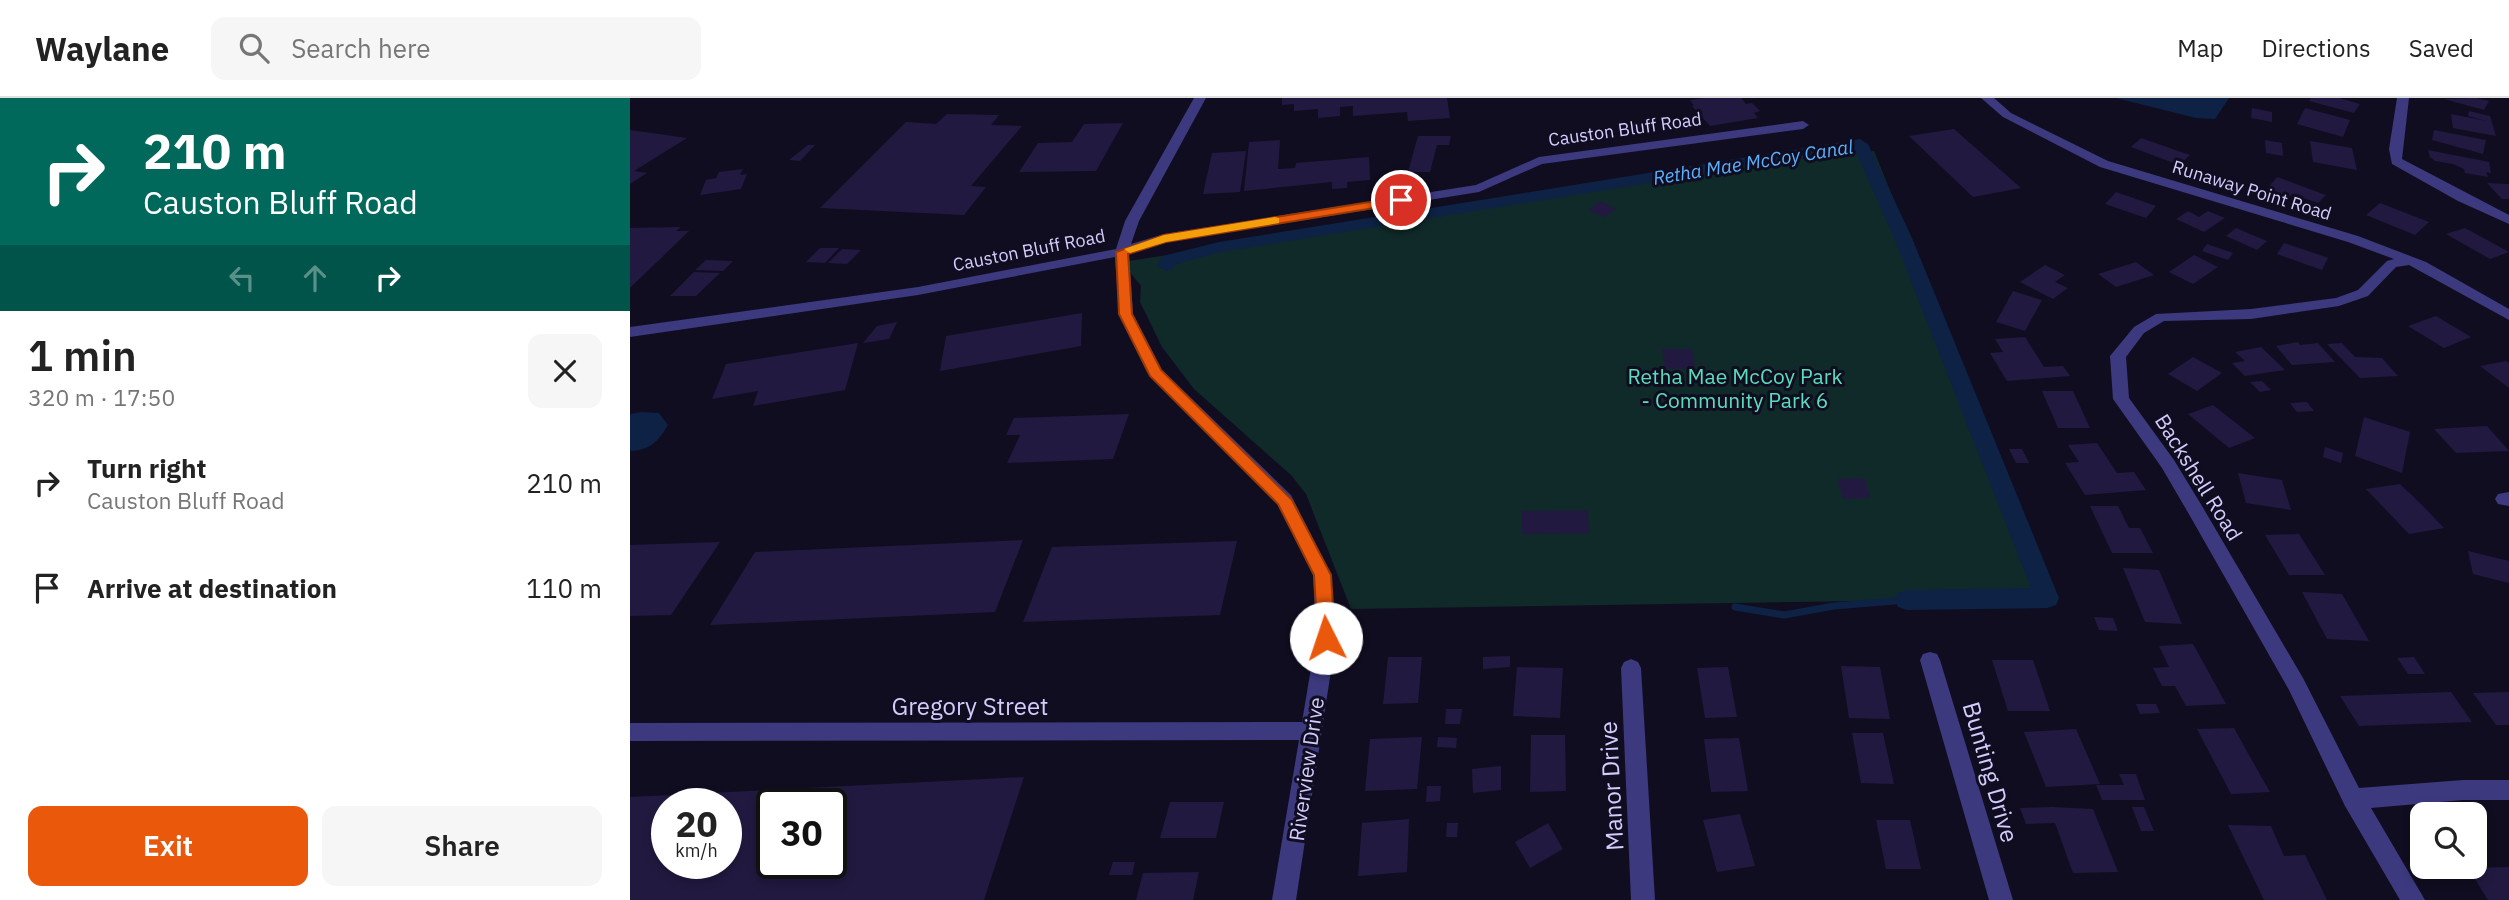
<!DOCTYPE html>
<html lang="en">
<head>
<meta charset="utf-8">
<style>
  :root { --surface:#fff; --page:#f6f6f6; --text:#222; --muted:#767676; --line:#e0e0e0; --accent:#ea580c }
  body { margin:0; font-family:"IBM Plex Sans",sans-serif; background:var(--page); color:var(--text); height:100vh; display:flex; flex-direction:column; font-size:26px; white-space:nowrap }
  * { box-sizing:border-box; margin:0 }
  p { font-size:23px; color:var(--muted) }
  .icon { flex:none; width:38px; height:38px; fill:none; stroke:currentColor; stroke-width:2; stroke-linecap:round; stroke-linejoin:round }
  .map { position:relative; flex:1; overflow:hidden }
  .drawer { display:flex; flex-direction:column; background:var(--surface); width:630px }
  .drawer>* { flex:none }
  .banner { background:#00695c; color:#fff; overflow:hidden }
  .controls { position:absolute; left:1780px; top:704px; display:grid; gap:14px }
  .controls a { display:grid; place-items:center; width:77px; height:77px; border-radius:14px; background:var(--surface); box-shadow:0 4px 10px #0003; font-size:35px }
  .speed { position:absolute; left:21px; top:690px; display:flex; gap:14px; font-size:35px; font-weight:700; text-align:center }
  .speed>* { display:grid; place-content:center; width:91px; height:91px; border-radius:50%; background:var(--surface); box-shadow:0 4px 10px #0003; line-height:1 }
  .speed small { font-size:18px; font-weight:400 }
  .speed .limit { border:4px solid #111; border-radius:10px; background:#fff; color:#111 }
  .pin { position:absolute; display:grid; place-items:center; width:60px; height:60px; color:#fff; margin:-30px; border:4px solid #fff; border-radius:50%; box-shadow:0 2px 7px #0007 }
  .me { position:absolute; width:77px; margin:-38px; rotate:356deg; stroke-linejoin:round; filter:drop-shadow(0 0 5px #0008) }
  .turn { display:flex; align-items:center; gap:24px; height:147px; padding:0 28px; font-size:32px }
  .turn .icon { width:91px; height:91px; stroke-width:2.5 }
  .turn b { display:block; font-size:49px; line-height:60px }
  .lanes { display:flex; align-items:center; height:66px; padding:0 28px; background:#0003; justify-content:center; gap:35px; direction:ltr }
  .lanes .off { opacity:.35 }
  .round { display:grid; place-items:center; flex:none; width:74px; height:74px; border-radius:14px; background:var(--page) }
  .overview { display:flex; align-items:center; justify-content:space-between; height:119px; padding:0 28px }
  h1 { font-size:42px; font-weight:600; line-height:52px }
  .action { display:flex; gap:14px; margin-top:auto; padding:14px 28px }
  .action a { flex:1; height:80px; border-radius:14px; background:var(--accent); color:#fff; font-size:28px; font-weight:600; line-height:80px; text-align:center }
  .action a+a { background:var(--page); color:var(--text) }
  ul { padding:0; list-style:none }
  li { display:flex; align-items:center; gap:21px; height:105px; padding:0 28px }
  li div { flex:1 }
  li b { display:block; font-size:26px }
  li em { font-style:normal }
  header { display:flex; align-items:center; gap:42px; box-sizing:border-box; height:98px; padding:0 35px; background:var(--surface); border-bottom:2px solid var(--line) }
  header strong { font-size:33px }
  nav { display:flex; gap:38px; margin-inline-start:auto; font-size:24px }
  .search { width:490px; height:63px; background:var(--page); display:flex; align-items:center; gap:18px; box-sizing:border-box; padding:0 24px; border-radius:14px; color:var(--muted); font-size:26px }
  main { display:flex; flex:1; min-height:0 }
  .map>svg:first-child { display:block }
  .green { fill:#102a29 }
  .water { fill:#0d2244 }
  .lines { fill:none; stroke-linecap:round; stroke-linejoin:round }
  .stream { stroke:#0d2244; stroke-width:7 }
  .canal { fill:#0d2244; fill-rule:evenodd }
  .building { fill:#221940; fill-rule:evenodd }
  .minor { fill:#3c397e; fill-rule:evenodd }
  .route { fill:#ea580c; stroke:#983908; stroke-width:2 }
  .slow { fill:#f59e0b }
  .labels { text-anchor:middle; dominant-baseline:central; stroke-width:6; stroke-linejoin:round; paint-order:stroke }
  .far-street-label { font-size:18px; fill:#d3cdfe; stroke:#100d20 }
  .far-water-label { font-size:19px; font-style:italic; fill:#5cb1fd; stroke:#100d20 }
  .park-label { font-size:21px; fill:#5addbd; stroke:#100d20 }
  .street-label { font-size:21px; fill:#d3cdfe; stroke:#100d20 }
  .near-street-label { font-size:24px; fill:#d3cdfe; stroke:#100d20 }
</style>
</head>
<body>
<header>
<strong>Waylane</strong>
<div class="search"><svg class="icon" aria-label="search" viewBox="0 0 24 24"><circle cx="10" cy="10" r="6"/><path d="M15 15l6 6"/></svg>Search here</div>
<nav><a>Map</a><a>Directions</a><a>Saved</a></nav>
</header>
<main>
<section class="drawer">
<div class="banner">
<div class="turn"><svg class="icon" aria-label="right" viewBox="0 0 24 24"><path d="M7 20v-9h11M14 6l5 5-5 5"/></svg><div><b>210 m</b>Causton Bluff Road</div></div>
<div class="lanes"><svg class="icon off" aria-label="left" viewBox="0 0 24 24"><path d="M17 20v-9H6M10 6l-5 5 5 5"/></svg><svg class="icon off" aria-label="ahead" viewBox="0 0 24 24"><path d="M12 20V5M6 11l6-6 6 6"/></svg><svg class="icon" aria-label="right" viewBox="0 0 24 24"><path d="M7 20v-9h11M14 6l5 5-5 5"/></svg></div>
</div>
<div class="overview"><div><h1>1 min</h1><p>320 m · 17:50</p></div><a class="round"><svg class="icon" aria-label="close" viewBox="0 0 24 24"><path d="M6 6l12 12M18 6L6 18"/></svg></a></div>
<ul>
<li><svg class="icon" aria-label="right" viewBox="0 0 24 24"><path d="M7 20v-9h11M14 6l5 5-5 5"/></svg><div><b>Turn right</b><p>Causton Bluff Road</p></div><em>210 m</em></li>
<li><svg class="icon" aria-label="arrive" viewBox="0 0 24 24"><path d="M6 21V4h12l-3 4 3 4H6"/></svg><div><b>Arrive at destination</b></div><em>110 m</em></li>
</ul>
<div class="action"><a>Exit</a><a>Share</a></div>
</section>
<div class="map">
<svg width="1879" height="802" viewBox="0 0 1879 802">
  <rect width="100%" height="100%" fill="#100d20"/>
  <!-- green -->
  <path class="green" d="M1244 53 1426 500 721 511 676 396 661 377 564 291 532 249 510 204 511 188 492 164 1196 57Z"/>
  <!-- water -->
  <path class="water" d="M1486 0H1599L1585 21 1566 20Z
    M11 314 29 315 38 327C28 344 20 352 0 353V316Z"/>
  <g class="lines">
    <!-- stream -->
    <path class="stream" d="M1105 509 1154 517 1204 508 1277 502"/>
    <!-- canal -->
    <path class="canal" d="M1230 41 1238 46 1282 140 1429 500 1426 507 1417 510 1277 512 1268 509 1265 502 1268 495 1277 492 1401 490 1264 140 1225 52 590 154 546 166 542 172 536 173 527 168 533 158 589 144Z"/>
  </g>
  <!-- building -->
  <path class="building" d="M652 0H817L820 20 778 23 777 14 723 18V8L710 9V18L688 20V11L664 13V6L652 7Z
    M1074 0H1111L1116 6 1122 5 1130 13 1124 15 1128 20 1080 28 1062 8H1064L1060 2Z
    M1681 0H1709L1730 6 1724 15 1679 3Z
    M1846 0 1859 3 1854 12 1814 1Z
    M1622 10 1642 14V24L1621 20Z
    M1675 10 1720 22 1713 39 1667 26Z
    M1839 13 1860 18 1866 38 1823 30 1821 16 1856 23 1838 18Z
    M317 16 369 17 361 27 392 28 341 88 356 89 334 117 190 110 276 24 306 26Z
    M493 25 466 73 389 74 408 45 442 44 454 26Z
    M1324 31 1391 90 1343 99 1279 38Z
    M0 32 57 40 4 73 17 75 0 86Z
    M1804 32 1856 42 1853 56 1802 42Z
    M788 38H821L819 47H807L800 74H778Z
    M1511 40 1560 57 1549 67 1501 49Z
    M650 42 648 71 665 70 666 65 739 59 740 82 717 84V90L702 91V84L614 93 619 44Z
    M1635 42 1652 45 1653 58 1636 55Z
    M1680 43 1722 50 1727 72 1683 64Z
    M178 47H185L170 63 159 62Z
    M1798 52 1859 64 1861 75 1856 74 1858 79 1835 75 1834 71 1823 66 1805 63 1800 59Z
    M616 53 610 94 573 96 582 55Z
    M113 71 110 77 117 76 111 91 70 97 76 82 86 80 89 74Z
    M1647 79 1696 97 1688 105 1662 96 1658 101 1635 93Z
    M1857 85 1879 86V101H1872Z
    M1486 94 1526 108 1516 120 1475 106Z
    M970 103 986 111 974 119 958 112Z
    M1750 105 1799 124 1785 137 1736 117Z
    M1558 113 1569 119 1578 113 1595 120 1574 134 1546 121Z
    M51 129 46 133H59L0 190V130Z
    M1606 130 1632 141 1637 143 1627 152 1596 138Z
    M1835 130 1879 154 1860 161 1816 136Z
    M1654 145 1693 158 1698 160 1692 172 1647 156Z
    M1577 146 1603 155 1598 162 1572 153Z
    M190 150H209L195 165 176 164Z
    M212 151 231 152 217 166 198 165Z
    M1564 157 1588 169 1563 186 1539 174Z
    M76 162 103 163 93 173 65 172Z
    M1506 164 1524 177 1486 189 1468 176Z
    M1415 167 1435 177 1425 184 1438 190 1423 201 1390 184Z
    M64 174 90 175 66 198H40Z
    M1383 193 1412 202 1395 233 1366 224Z
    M452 215 451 248 310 273 316 238Z
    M1806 218 1841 239 1814 250 1778 228Z
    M267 224 259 241 233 245 247 228Z
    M1395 239 1414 269 1433 268 1440 278 1377 283 1360 255 1373 254 1365 241Z
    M1668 244 1670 247 1688 245 1705 264 1662 267 1646 248Z
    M228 245 215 292 123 308 128 293 82 301 96 266Z
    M1712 245 1725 259 1752 260 1768 278 1730 280 1697 246Z
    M1631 249 1655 272 1615 278 1602 265 1615 263 1605 254Z
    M1032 251H1062L1065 271H1035Z
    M1563 259 1592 275 1567 293 1538 276Z
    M1876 263 1879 265V290L1850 268Z
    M1632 283 1641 292 1630 294 1620 284Z
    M1412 293H1443L1460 330H1428Z
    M1677 304 1684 313 1667 314 1660 305Z
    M1583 307 1625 340 1599 350 1558 316Z
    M499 316 483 361 377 365 390 337H376L384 320Z
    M1734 319 1780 334 1772 375 1725 358Z
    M1857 328 1879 353 1826 355 1804 331Z
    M1467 345 1487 375 1504 374 1516 392 1455 397 1435 365 1449 364 1438 347Z
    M1695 349 1713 355 1711 365 1693 359Z
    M1379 351H1392L1399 365H1386Z
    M1608 375 1652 382 1661 412 1616 405Z
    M1234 380 1240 400 1213 401 1207 381Z
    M1770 386 1792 407 1814 430 1779 436 1736 391Z
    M1460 408H1488L1499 430H1510L1523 455H1482Z
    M958 412 959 435 892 436V413Z
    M1669 436 1695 477H1659L1635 437Z
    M393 442 365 514 80 527 125 454Z
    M607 443 590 517 393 524 422 449Z
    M90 444 41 517 0 518V447Z
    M1838 453 1879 463V485L1843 476Z
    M1493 470 1529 472 1552 526 1515 524Z
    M1672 494 1712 496 1739 543 1697 541Z
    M1464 519 1483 520 1488 533 1469 532Z
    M1563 546 1578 573 1596 606 1556 608 1545 588H1532L1523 570 1539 569 1529 548Z
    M880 558V569L853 571V559Z
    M758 559H792L788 605 753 606Z
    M1784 559 1795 576H1778L1767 560Z
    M1362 562H1403L1420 613H1378Z
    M1211 568 1250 569 1260 621 1219 620Z
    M887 569 933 570 930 620 883 618Z
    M1098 569 1107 619 1075 620 1067 570Z
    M1821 594 1842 624 1729 628 1710 598Z
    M1879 594V627H1866L1843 595Z
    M1506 606H1526L1530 615 1510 616Z
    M816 611H832L830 626H815Z
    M1604 630 1624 666 1640 694 1601 696 1567 631Z
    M1446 631 1470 686 1416 689 1394 634Z
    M1222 635H1253L1264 686 1231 685Z
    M901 637H935L936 693 900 694Z
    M792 639 787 691 735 693 740 641Z
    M808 639 827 640 826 650 807 649Z
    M1109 640 1118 693 1081 694 1074 641Z
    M871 668V692L843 695 842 671Z
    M1489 676H1506L1515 702H1472L1466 687H1494Z
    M394 679 354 802H0V699ZM37 705H96V765H37ZM142 705H201V765H142Z
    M797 688H811L810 703 796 704Z
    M540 704H594L586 740H530Z
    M1422 709 1463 711 1488 774 1443 775 1425 725 1396 726 1390 710Z
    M1502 709H1514L1524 733H1511Z
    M1110 716 1125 768 1087 774 1073 722Z
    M779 721 777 774 728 778 732 725Z
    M1246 722H1280L1291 771H1256Z
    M817 725H828L827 739H816Z
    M918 725 933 751 900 770 885 744Z
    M1598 727 1641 728 1654 758 1675 757 1697 802H1634Z
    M483 764H505L502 777H479Z
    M1879 769V802H1858L1838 770Z
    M569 774 563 802H506L513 775Z"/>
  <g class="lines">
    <!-- minor -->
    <path class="minor" d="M564 0H576L509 123 501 146 534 136 846 87 909 59 1173 23 1179 27 1173 31 912 66 849 94 536 144 499 156 503 216 531 271 661 397 701 477 706 540 666 802H642L669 642 0 643V625L672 624 686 540 683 477 648 406 517 274 489 216 485 159 288 197 0 239V229L288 189 486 151 495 123Z
      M1351 0H1364L1381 15 1478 63 1728 138 1796 164 1879 211V222L1779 167 1766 169 1738 198 1709 208 1621 221 1534 223 1514 235 1496 259 1499 300 1544 362 1572 408 1673 580 1729 690 1833 682H1879V702H1833L1741 710 1795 802H1770L1715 708 1659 592 1560 418 1532 370 1483 301 1480 258 1504 229 1526 216 1621 211 1706 200 1728 192 1757 163 1764 161 1718 144 1470 69 1373 19Z
      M1767 0H1779L1772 61 1879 117V126L1828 103 1762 66 1759 51Z
      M1879 394V408L1868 406 1865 401 1868 396Z
      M1300 554 1307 556 1310 562 1383 802H1359L1290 562 1293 556Z
      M1001 561 1008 564 1011 570 1025 802H1001L991 570 994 564Z"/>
  </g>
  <!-- route -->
  <path class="route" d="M771 99 775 100V105L536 144 498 156 502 216 531 272 662 402 701 477 705 540 703 546 696 548 690 546 688 540 684 477 648 406 520 278 489 216 486 154 534 137Z"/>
  <!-- slow -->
  <path class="slow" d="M645 119 649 120V125L536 144 500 155 494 151 534 137Z"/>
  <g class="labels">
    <!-- far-street labels -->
    <g class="far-street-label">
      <text transform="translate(995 31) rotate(-8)">Causton Bluff Road</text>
      <text transform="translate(1622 92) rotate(17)">Runaway Point Road</text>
      <text transform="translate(399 152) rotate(-11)">Causton Bluff Road</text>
    </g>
    <!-- far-water labels -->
    <g class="far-water-label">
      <text transform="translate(1123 64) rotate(-9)">Retha Mae McCoy Canal</text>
    </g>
    <!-- park labels -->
    <g class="park-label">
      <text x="1105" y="278">Retha Mae McCoy Park<tspan x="1105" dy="24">- Community Park 6</tspan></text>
    </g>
    <!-- street labels -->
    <g class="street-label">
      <text transform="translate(1569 379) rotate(58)">Backshell Road</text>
      <text transform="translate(676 671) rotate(-82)">Riverview Drive</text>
    </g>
    <!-- near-street labels -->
    <g class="near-street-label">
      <text x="340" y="608">Gregory Street</text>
      <text transform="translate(1361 674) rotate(74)">Bunting Drive</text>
      <text transform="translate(981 688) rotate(-93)">Manor Drive</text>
    </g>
  </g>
</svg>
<div class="controls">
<a><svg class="icon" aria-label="search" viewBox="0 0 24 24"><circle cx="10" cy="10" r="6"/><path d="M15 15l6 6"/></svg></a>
</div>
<div class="speed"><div>20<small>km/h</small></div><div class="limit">30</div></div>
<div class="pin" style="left:771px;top:102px;background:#d93025"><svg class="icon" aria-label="arrive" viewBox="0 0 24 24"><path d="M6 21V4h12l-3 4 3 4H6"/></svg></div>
<svg class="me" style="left:696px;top:540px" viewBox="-20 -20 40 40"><circle r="19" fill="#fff"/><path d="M0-13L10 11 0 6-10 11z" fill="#ea580c"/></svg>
</div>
</main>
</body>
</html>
